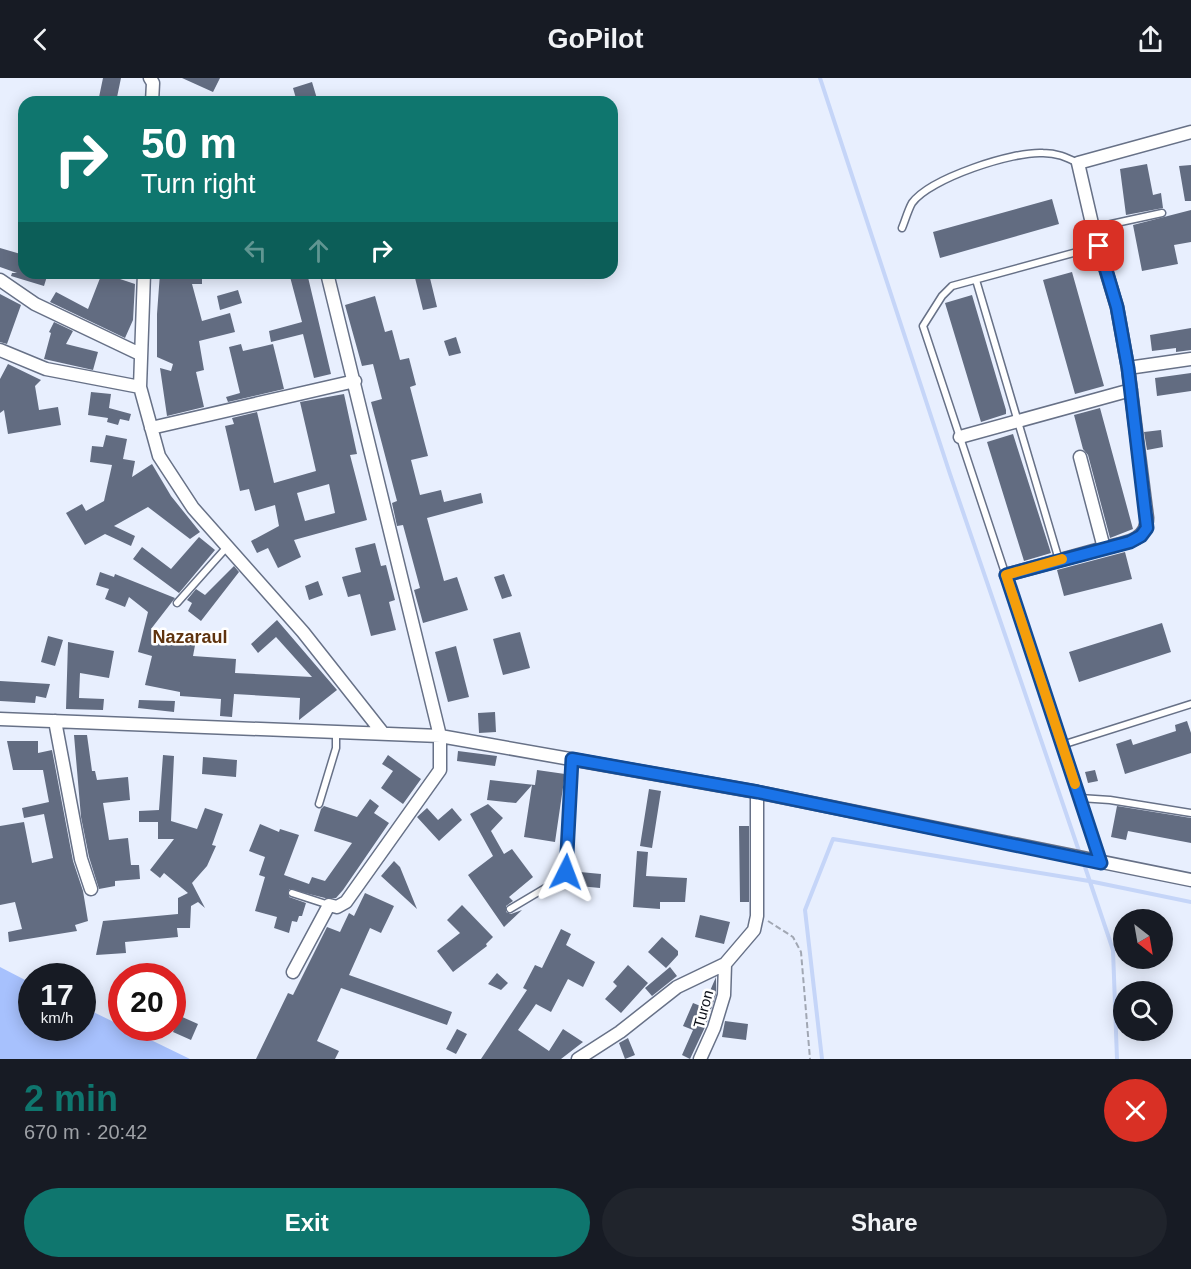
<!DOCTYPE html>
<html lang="en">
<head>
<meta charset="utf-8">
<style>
  :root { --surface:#171b24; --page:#20242c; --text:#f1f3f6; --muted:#9ea1a6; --accent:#0f766e }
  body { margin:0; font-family:Arial,sans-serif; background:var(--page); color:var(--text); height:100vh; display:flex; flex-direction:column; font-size:22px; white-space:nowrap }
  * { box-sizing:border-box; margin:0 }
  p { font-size:20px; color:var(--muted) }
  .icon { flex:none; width:33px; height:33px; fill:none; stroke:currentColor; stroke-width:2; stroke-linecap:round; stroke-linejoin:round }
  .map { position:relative; height:981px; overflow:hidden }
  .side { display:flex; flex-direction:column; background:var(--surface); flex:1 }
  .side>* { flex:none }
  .top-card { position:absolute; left:18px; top:18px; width:600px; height:183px; border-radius:18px; box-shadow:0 3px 15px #0003; background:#0f766e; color:#fff; overflow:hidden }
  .needle { width:39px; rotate:149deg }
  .buttons { position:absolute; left:1113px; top:831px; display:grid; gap:12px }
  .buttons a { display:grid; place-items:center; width:60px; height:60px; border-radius:50%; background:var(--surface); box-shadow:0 3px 15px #0003; font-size:30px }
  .speed { position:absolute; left:18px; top:885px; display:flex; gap:12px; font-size:30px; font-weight:700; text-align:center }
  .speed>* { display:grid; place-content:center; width:78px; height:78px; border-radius:50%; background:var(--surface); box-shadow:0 3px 15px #0003; line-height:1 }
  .speed small { font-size:15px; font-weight:400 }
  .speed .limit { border:9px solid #d22; background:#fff; color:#111 }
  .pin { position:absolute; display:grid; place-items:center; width:51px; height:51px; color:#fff; margin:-26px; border-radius:12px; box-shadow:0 3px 9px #0006 }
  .me { position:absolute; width:66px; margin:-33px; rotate:3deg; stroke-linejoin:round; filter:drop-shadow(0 0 4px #0008) }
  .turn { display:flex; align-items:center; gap:21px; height:126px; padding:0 24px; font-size:27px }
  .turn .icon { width:78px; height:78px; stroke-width:2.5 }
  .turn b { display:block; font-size:42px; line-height:51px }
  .lanes { display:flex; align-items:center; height:57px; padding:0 24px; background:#0003; justify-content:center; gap:30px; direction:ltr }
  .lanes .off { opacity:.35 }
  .round { display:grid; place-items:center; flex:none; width:63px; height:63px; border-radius:32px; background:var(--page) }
  .head { display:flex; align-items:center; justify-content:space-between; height:102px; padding:0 24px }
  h1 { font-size:36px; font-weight:700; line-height:45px; color:var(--accent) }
  .button { display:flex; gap:12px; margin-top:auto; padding:12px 24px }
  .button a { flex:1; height:69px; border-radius:36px; background:var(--accent); color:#fff; font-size:24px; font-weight:700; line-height:69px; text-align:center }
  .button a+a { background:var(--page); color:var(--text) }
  header { display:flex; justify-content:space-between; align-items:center; height:78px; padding:0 24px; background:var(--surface); font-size:27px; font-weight:700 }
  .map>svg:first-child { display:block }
  .green { fill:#a7c1fd }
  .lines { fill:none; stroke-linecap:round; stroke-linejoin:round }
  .stream { stroke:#c5d5f8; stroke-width:4 }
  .building { fill:#626c81; fill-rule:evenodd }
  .lane-casing { stroke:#677187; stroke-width:9 }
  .street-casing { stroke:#677187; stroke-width:15 }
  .path { stroke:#a1a7b3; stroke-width:2; stroke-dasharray:6 3; stroke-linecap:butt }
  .lane { stroke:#fff; stroke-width:6 }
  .street { stroke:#fff; stroke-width:12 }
  .route-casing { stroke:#114b97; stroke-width:15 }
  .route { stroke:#1a73e8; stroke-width:10 }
  .slow { stroke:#f59e0b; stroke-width:10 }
  .labels { text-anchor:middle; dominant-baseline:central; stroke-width:5; stroke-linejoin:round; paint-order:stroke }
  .street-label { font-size:15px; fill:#0c1018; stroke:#fff }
  .quarter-label { font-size:18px; font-weight:bold; fill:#5f330e; stroke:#fff }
</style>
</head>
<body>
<header><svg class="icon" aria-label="back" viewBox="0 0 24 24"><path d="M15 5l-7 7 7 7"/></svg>GoPilot<svg class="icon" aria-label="share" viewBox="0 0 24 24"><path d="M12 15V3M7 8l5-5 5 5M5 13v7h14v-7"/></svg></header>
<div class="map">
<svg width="1191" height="981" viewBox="0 0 1191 981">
  <rect width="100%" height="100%" fill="#e8effe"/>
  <!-- green -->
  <path class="green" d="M0 889 31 905 32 950H82L83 929 190 981H0Z"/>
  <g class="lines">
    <!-- stream -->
    <path class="stream" d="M820 0 950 396 1080 776
      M1083 783 1113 872 1117 981
      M822 981 805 832 833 761 1089 803 1191 824"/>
  </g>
  <!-- building -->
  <path class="building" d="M103 0H121L116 24H98Z
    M182 0H220L213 14Z
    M312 4 318 24H297L293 10Z
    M1147 86 1153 117 1161 115 1163 130 1126 137 1120 91Z
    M1191 87V123H1185L1179 88Z
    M1052 121 1059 146 940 180 933 154Z
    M1191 132V164L1174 167 1178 186 1142 193 1133 147Z
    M0 170 24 177V195H48L44 208 11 198 12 195H17L0 189Z
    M1072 194 1104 308 1075 316 1043 202Z
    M102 195 135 206 133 242 125 260 50 224 56 214 88 231Z
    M160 195H202V206H192L202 243 230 235 235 254 199 263 204 292 196 294 204 329 167 338 160 290 171 293 173 286 157 279V236Z
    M289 195H307L331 296 314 300 303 256 271 264 269 253 302 244Z
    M429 196 437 229 423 232 415 200Z
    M238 212 242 225 220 232 217 218Z
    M0 216 21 227 7 266 0 264Z
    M972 217 1006 332V336L981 344 945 225Z
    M375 218 385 254 392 252 400 282 409 280 416 307 410 309 428 378 411 382 420 417 441 412 444 424 481 415 483 425 427 440 444 503 457 499 468 532 423 545 414 512 420 510 403 447 397 448 392 425 397 423 371 324 382 321 373 286 362 288 345 227Z
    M54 244 73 253 66 266 98 274 93 292 44 281 51 255 49 254Z
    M1191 250V272L1176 274V270L1152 273 1150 257Z
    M456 259 461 275 449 278 444 263Z
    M241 266 243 273 273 266 284 311 228 324 226 319 240 315 229 269Z
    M8 286 41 302 35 308 39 332 58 329 61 347 8 356 4 332 0 335V301Z
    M1191 295V313L1157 318 1155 300Z
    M91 314 111 316 109 330 131 336 129 343 120 341 118 347 107 344 108 340 88 337Z
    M344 316 357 376 350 377 367 442 294 462 301 479 278 490 268 470 257 475 251 463 279 448 275 427 255 433 249 411 240 413 225 348 234 346 232 340 257 334 274 405 316 393 300 324ZM329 406 335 435 305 443 297 415Z
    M1100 330 1133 451 1110 460 1088 377 1083 371 1074 337Z
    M1161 352 1163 369 1147 372 1144 354Z
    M1013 356 1051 475 1024 483 987 364Z
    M106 357 127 361 123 381 135 383 132 399 152 386 171 418 200 454 190 461 148 429 114 448 135 458 131 468 105 456 85 467 66 435 82 426 86 433 104 423 112 387 90 384 92 368 103 369Z
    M199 459 215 472 179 515 133 481 142 469 171 491Z
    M375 465 381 488 386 487 395 522 389 524 396 552 371 558 360 516 348 519 342 499 361 494 355 470Z
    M1125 474 1132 501 1064 518 1057 492Z
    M234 488 239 494 201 543 188 533 192 525 187 522 196 511 205 517Z
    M100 494 114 499 115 496 175 520 151 551 196 562 193 578 236 581 235 595 312 599 276 559 258 575 251 566 277 542 337 612 299 642 300 620 234 616 232 639 220 638 221 621 180 618V614L145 607 152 578 138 574 148 534 129 519 125 529 105 521 109 511 96 507Z
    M504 496 512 518 502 521 494 499Z
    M318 503 323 517 309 522 305 508Z
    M1162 545 1171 574 1079 604 1069 574Z
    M520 554 530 590 503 597 493 561Z
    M48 558 63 562 55 588 41 584Z
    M68 564 114 573 109 600 80 595 79 620 104 621 103 632 66 631Z
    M456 568 469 619 448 624 435 574Z
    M0 603 50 606 46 620 36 618 35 625 0 623Z
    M139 622 175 623 174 634 138 630Z
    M495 634 496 654 479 655 478 635Z
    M1187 643 1191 655V675L1125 696 1116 666 1131 661 1133 667 1176 653 1175 647Z
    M74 657H87L92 693H95L97 702 128 699 130 722 103 725 109 762 128 760 131 787H139L140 801 115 803V808L99 811 89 779 81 739Z
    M7 663H38V675L52 672 73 783 83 813 88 843 75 847 77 853 9 864 8 854 22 851 15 824 0 827V748L24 744 32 785 53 780 44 736 24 740 22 730 49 724 43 692H13Z
    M458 673 497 678 495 688 457 683Z
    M163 677 174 678 171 743 197 751 205 730 223 736 212 767 216 768 207 788 192 805 205 830 198 824 191 828 190 850H177L178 859 125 864 126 875 96 877 103 843 178 836V820L188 815 164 795 160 800 150 792 174 761H158V744H139V733L159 732Z
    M388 677 421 701 403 726 381 710 393 693 382 686Z
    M203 679 237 682 236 699 202 696Z
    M537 692 565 696 555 764 524 759 532 707 516 725 487 722 490 702 535 707Z
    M1095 692 1098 703 1088 705 1085 694Z
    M649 711 661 713 652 770 640 768Z
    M370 721 379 728 374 735 389 745 343 812 336 820H325L289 811V819L306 825 302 838H299L297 844 292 843 289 855 274 850 277 839 255 833 265 799 259 797 265 779 249 773 260 746 279 754 280 751 299 757 284 797 309 806 312 799 325 803 352 765 314 753 321 731 324 728 357 739Z
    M488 726 503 740 491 753 504 776 512 771 533 799 509 819 513 823 506 828V834L511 836 522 832 504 849 468 797 493 778 470 736Z
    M1117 728 1191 740V765L1128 753 1126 762 1111 759Z
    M427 730 438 742 452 730 462 742 439 763 417 739Z
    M739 748H749V824H740Z
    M637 773 648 774 646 798 687 800 685 824H660V831L633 829Z
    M394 783 400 789 417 831 381 798Z
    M580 794 601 796 600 810 579 808Z
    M365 815 394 828 381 855 370 850 349 897 452 934 447 947 341 910 317 963 339 973 335 981H256L288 915 293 917 327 849 340 854 349 835 354 838Z
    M462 827 493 859 486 866 487 868 453 894 437 873 460 855 447 842Z
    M700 837 730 844 724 866 695 859Z
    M561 851 571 856 566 867 595 884 583 909 568 901 551 934 536 926 518 952 549 973 563 951 583 964 561 981H481L527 912 523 910 535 887 542 890Z
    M662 859 678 873V877L666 890 648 874Z
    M628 887 648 905 621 935 605 921 617 908 613 904Z
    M670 889 677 898 652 918 645 910Z
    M497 895 508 905 501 912 488 906Z
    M716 899V916L706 947 690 981 682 977 693 952 683 948 693 925 703 929Z
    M180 938 198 946 191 962 173 954Z
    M725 943 748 946 746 962 722 959Z
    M457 951 467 956 456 976 446 971Z
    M628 960 635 977 625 981 619 965Z"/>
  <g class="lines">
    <defs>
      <path id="lane" d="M902 150C905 143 908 132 912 125 930 100 1014 73 1043 75 1057 75 1066 79 1078 85
        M1093 150 1162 135
        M1099 168 952 208 942 218 923 248 1101 784
        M976 202 1059 482
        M177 525 226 470
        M1062 667 1191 626
        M1080 720 1110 722 1191 735
        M319 726 336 670V653
        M292 815 329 827
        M510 831 562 800 566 794 571 681"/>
      <path id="street" d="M150 0 153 5 152 24
        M144 195 140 309 159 378 193 430 303 554 382 654
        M0 202 35 226 140 276
        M0 272 46 291 140 309
        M1128 290 1191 281
        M151 350 355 303
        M960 359 1131 312
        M1104 470C1123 465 1147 464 1147 440L1128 290 1117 229 1093 150 1078 85 1191 54
        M1006 497 1104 470 1080 379
        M0 641 440 658 757 714 1191 802
        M55 643 81 781 91 811
        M293 894 329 827 337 829 346 824 440 692V658L327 195
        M578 981 620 954 677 909 725 886 754 852 757 838V714
        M700 981 714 950 724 917 725 886"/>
    </defs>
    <!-- lane casing -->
    <use href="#lane" class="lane-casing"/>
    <!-- street casing -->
    <use href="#street" class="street-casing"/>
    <!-- path -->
    <path class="path" d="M768 843 793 859 801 874 810 981"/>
    <!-- lane -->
    <use href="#lane" class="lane"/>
    <!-- street -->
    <use href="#street" class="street"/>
  </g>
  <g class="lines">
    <defs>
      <path id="route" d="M566 794 572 681 758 714 1101 785 1006 497 1130 464 1141 458 1147 450 1128 290 1117 229 1099 168"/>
    </defs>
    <!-- route casing -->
    <use href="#route" class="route-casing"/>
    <!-- route -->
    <use href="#route" class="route"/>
    <!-- slow -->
    <path class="slow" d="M1062 481 1006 497 1075 706"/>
  </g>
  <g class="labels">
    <!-- street labels -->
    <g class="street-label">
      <text transform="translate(703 931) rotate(-75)">Turon</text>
    </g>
    <!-- quarter labels -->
    <g class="quarter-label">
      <text x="190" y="559">Nazaraul</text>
    </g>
  </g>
</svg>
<div class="buttons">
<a><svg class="needle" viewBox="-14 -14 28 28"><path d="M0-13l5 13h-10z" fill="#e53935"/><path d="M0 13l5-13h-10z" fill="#9ea1a6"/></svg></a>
<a><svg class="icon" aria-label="search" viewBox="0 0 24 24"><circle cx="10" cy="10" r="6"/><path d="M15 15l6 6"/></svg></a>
</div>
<div class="speed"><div>17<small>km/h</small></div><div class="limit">20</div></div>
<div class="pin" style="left:1099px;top:168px;background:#d93025"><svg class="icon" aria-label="arrive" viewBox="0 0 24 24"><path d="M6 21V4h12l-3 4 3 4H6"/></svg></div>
<svg class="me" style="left:566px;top:794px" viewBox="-20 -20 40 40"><path d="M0-17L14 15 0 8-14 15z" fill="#1a73e8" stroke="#fff" stroke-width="4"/></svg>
<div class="top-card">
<div class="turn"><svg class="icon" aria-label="right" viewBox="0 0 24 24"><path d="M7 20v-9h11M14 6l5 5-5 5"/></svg><div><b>50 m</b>Turn right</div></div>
<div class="lanes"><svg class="icon off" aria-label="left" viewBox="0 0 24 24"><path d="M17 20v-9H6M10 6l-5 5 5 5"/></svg><svg class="icon off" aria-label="ahead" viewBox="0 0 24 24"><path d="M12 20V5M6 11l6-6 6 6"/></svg><svg class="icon" aria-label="right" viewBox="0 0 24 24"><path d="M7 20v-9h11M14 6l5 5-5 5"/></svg></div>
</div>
</div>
<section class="side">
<div class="head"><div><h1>2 min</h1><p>670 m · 20:42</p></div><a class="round" style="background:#d93025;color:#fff"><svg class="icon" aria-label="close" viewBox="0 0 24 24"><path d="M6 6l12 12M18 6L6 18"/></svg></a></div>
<div class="button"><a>Exit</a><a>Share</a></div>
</section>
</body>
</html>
